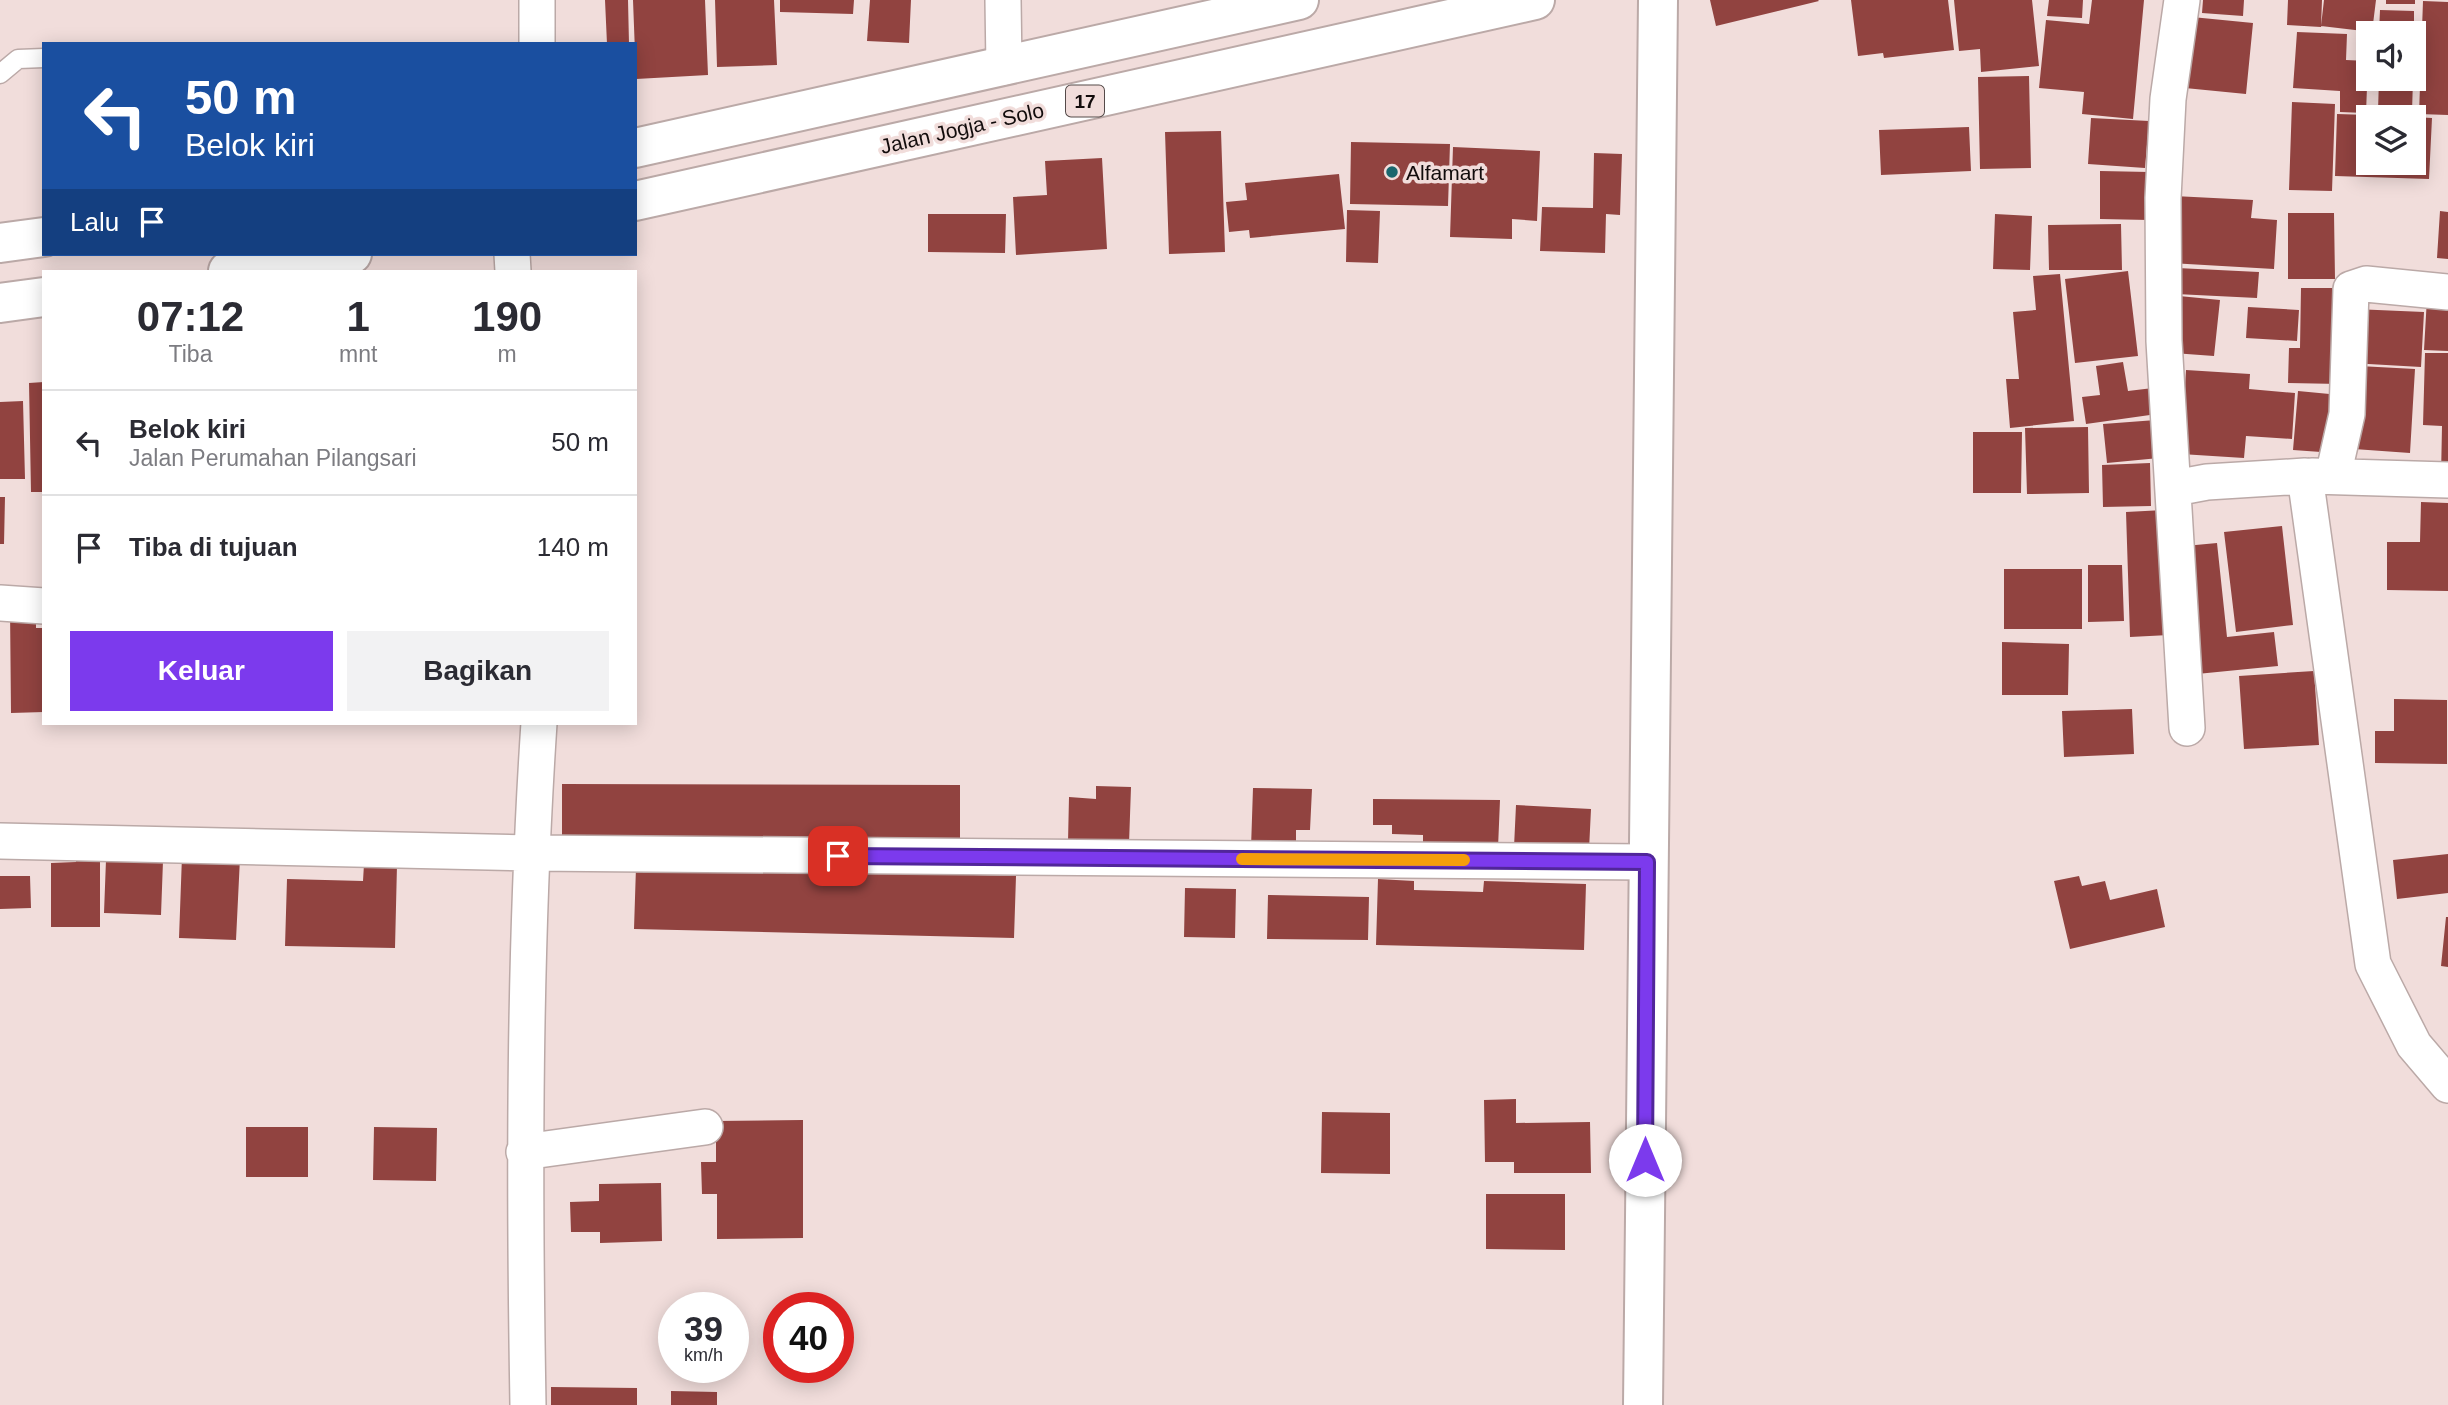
<!DOCTYPE html>
<html lang="id">
<head>
<meta charset="utf-8">
<style>
  :root { --surface:#fff; --page:#f2f2f3; --text:#2b2b33; --muted:#7c7c81; --line:#e1e1e2; --accent:#7c3aed }
  body { margin:0; font-family:Helvetica,sans-serif; background:var(--page); color:var(--text); height:100vh; display:flex; flex-direction:column; font-size:26px; white-space:nowrap }
  * { box-sizing:border-box; margin:0 }
  p { font-size:23px; color:var(--muted) }
  .icon { flex:none; width:38px; height:38px; fill:none; stroke:currentColor; stroke-width:2; stroke-linecap:round; stroke-linejoin:round }
  .map { position:relative; flex:1; overflow:hidden }
  .side { position:absolute; left:42px; top:270px; width:595px; height:455px; display:flex; flex-direction:column; background:var(--surface); border-radius:0px; box-shadow:0 4px 18px #0003 }
  .side>* { flex:none }
  .hud { position:absolute; left:42px; top:42px; width:595px; height:214px; border-radius:0px; box-shadow:0 4px 18px #0003; background:#1a4fa0; color:#fff; overflow:hidden }
  .controls { position:absolute; left:2356px; top:21px; display:grid; gap:14px }
  .controls a { display:grid; place-items:center; width:70px; height:70px; border-radius:0px; background:var(--surface); box-shadow:0 4px 18px #0003; font-size:35px }
  .speed { position:absolute; left:658px; top:1292px; display:flex; gap:14px; font-size:35px; font-weight:700; text-align:center }
  .speed>* { display:grid; place-content:center; width:91px; height:91px; border-radius:50%; background:var(--surface); box-shadow:0 4px 18px #0003; line-height:1 }
  .speed small { font-size:18px; font-weight:400 }
  .speed .limit { border:10px solid #d22; background:#fff; color:#111 }
  .pin { position:absolute; display:grid; place-items:center; width:60px; height:60px; color:#fff; margin:-30px; border-radius:14px; box-shadow:0 4px 10px #0006 }
  .me { position:absolute; width:77px; margin:-38px; rotate:0deg; stroke-linejoin:round; filter:drop-shadow(0 0 5px #0008) }
  .turn { display:flex; align-items:center; gap:24px; height:147px; padding:0 28px; font-size:32px }
  .turn .icon { width:91px; height:91px; stroke-width:2.5 }
  .turn b { display:block; font-size:49px; line-height:60px }
  .then { display:flex; align-items:center; height:66px; padding:0 28px; background:#0003; gap:14px; font-size:26px }
  .eta { display:flex; justify-content:space-evenly; align-items:center; height:119px; text-align:center }
  .eta b { font-size:42px; font-weight:700; line-height:49px }
  .cta { display:flex; gap:14px; margin-top:auto; padding:14px 28px }
  .cta a { flex:1; height:80px; border-radius:0px; background:var(--accent); color:#fff; font-size:28px; font-weight:700; line-height:80px; text-align:center }
  .cta a+a { background:var(--page); color:var(--text) }
  ul { padding:0; list-style:none }
  li { display:flex; align-items:center; gap:21px; height:105px; padding:0 28px; border-top:2px solid var(--line) }
  li div { flex:1 }
  li b { display:block; font-size:26px }
  li em { font-style:normal }
  .map>svg:first-child { display:block }
  .building { fill:#914340 }
  .lines { fill:none; stroke-linecap:round; stroke-linejoin:round }
  .lane-casing { stroke:#bba9a7; stroke-width:21 }
  .street-casing { stroke:#bba9a7; stroke-width:38 }
  .secondary-casing { stroke:#bba9a7; stroke-width:42 }
  .highway-casing { stroke:#bba9a7; stroke-width:42 }
  .lane { stroke:#fff; stroke-width:18 }
  .street { stroke:#fff; stroke-width:35 }
  .secondary { stroke:#fff; stroke-width:38 }
  .highway { stroke:#fff; stroke-width:38 }
  .route-casing { stroke:#51269a; stroke-width:18 }
  .route { stroke:#7c3aed; stroke-width:12 }
  .slow { stroke:#f59e0b; stroke-width:12 }
  .poi-dot { fill:#1a676e; stroke:#f1dddb; stroke-width:2.5 }
  .labels { text-anchor:middle; dominant-baseline:central; stroke-width:7; stroke-linejoin:round; paint-order:stroke }
  .shield { fill:#f1dddb; stroke:#544a49; stroke-width:2 }
  .shield-label { font-size:19px; font-weight:bold; fill:#110b0b }
  .street-label { font-size:21px; fill:#110b0b; stroke:#f1dddb }
  .poi-label { font-size:21px; fill:#110b0b; stroke:#f1dddb; text-anchor:start }
</style>
</head>
<body>
<div class="map">
<svg width="2448" height="1405" viewBox="0 0 2448 1405">
  <rect width="100%" height="100%" fill="#f1dddb"/>
  <!-- building -->
  <path class="building" d="M605 0H628L629 44H607Z
    M633 0H705L708 75 636 79Z
    M715 0H774L777 65 717 67Z
    M780 0H854L853 14 780 12Z
    M870 0H911L909 43 867 41Z
    M1710 0H1818L1819 1 1716 26Z
    M1851 0H1948L1954 50 1884 58 1883 53 1858 56Z
    M1954 0H2032L2039 66 1981 72 1980 49 1959 51Z
    M2049 0H2083L2082 18 2047 16Z
    M2092 0H2144L2133 119 2082 114 2084 92 2039 88 2046 20 2089 24Z
    M2203 0H2244L2243 16 2202 13Z
    M2288 0H2322L2321 27 2287 25Z
    M2324 0H2376L2372 32 2321 26Z
    M2386 0H2415V4H2386Z
    M2423 1 2448 2V115L2419 114Z
    M2380 10 2414 11V33H2379Z
    M2192 17 2253 23 2246 94 2185 88Z
    M2297 32 2347 34 2346 60 2368 61 2366 113 2340 112V91L2293 88Z
    M2029 76 2031 168 1980 169 1978 77Z
    M2379 79H2413L2412 112 2378 111Z
    M2292 102 2335 104 2332 191 2289 190Z
    M2337 114 2368 115V163H2413V117L2432 118 2429 179 2335 176Z
    M2091 118 2149 121 2145 168 2088 164Z
    M1969 127 1971 171 1881 175 1879 130Z
    M1221 131 1225 252 1169 254 1165 132Z
    M1351 142 1450 144 1448 206 1350 204Z
    M1453 147 1540 151 1537 221 1512 219V239L1450 237Z
    M1594 153 1622 154 1620 215 1606 214 1605 253 1540 251 1542 207 1593 208Z
    M1102 158 1107 249 1016 255 1013 197 1047 195 1045 161Z
    M2100 171 2149 172V220L2100 219Z
    M1339 174 1345 229 1250 238 1249 230 1229 232 1226 202 1247 200 1245 183Z
    M2174 196 2253 200 2251 218 2277 220 2274 269 2170 263Z
    M1347 210 1380 211 1378 263 1346 262Z
    M2440 211 2448 212V259L2437 258Z
    M2288 213H2334L2335 279H2288Z
    M928 214H1006L1005 253 928 252Z
    M1995 214 2032 216 2030 270 1993 269Z
    M2121 224 2122 270H2049L2048 225Z
    M2177 268 2259 272 2257 298 2176 294Z
    M2128 271 2138 356 2075 363 2065 279Z
    M2060 274 2074 421 2010 428 2006 379H2019L2013 312 2036 310 2033 276Z
    M2301 288H2341L2340 384 2288 383 2289 348H2300Z
    M2179 296 2220 300 2214 356 2173 353Z
    M2427 298 2448 299V351L2424 350Z
    M2248 307 2299 310 2297 341 2246 338Z
    M2354 309 2424 312 2421 367 2351 363Z
    M2425 353H2448V478L2441 477 2442 426 2423 425Z
    M2123 362 2128 391 2153 388 2157 414 2086 424 2082 397 2100 395 2096 366Z
    M2359 366 2415 369 2410 453 2354 449Z
    M2186 370 2250 374 2249 389 2295 393 2292 439 2246 436 2244 458 2181 454Z
    M44 382V492H31L29 383Z
    M2298 391 2340 395 2335 453 2293 450Z
    M23 401 25 479H0V402Z
    M2156 420 2159 458 2107 463 2103 424Z
    M2088 427 2089 493 2027 494 2025 428Z
    M1973 432H2022L2021 493H1973Z
    M2150 463 2151 506 2103 507 2102 465Z
    M0 497H5L4 544H0Z
    M2421 502 2448 503V591L2387 590V542H2420Z
    M2164 510 2169 635 2130 637 2126 512Z
    M2282 526 2293 625 2236 632 2224 532Z
    M2217 543 2227 637 2274 632 2278 666 2197 674 2185 546Z
    M2088 565H2122L2124 621 2088 622Z
    M2004 569H2082V629H2004Z
    M36 607V628H44V712L11 713 10 608Z
    M2002 642 2069 644 2068 695H2002Z
    M2314 671 2319 745 2244 749 2239 676Z
    M2394 699 2447 700V764L2375 763V731H2394Z
    M2132 709 2134 754 2064 757 2062 711Z
    M562 784 960 785V846L562 845Z
    M1096 786 1131 787 1129 844 1068 842 1069 797 1096 799Z
    M1253 788 1312 789 1310 830H1296V848H1251Z
    M1373 799 1500 800 1498 848 1423 847V835L1392 834V825H1373Z
    M1516 805 1591 809 1589 850 1514 847Z
    M76 849H100V927H51V863L76 862Z
    M2448 854V893L2397 899 2393 860Z
    M182 856 240 858 236 940 179 938Z
    M106 860 163 861 161 915 104 913Z
    M364 864 397 865 395 948 285 946 287 879 363 881Z
    M636 867 1016 876 1014 938 634 929Z
    M0 876H30L31 908 0 909Z
    M2079 876 2082 886 2105 881 2110 900 2157 889 2165 927 2070 949 2054 881Z
    M1378 879 1414 881V890L1483 892 1484 881 1586 884 1584 950 1376 945Z
    M1185 888 1236 889 1235 938 1184 937Z
    M1268 895 1369 897 1368 940 1267 939Z
    M2446 917H2448V967L2441 966Z
    M1516 1099V1123L1590 1122 1591 1173H1514V1162H1485L1484 1100Z
    M1322 1112 1390 1113V1174L1321 1173Z
    M803 1120V1238L717 1239V1194H702L701 1162H716V1121Z
    M246 1127H308V1177H246Z
    M374 1127 437 1128 436 1181 373 1180Z
    M661 1183 662 1241 600 1243V1232H571L570 1202 599 1201V1184Z
    M1486 1194H1565V1250L1486 1249Z
    M551 1387 637 1388V1405H551Z
    M671 1391 717 1392V1405H671Z"/>
  <g class="lines">
    <defs>
      <path id="lane" d="M0 74 18 59 44 58"/>
      <path id="street" d="M1003 0 1004 67
        M2182 0 2168 99 2163 198 2164 341 2187 728
        M537 44V0
        M512 254 513 271
        M2312 476 2448 480
        M2333 476 2347 414 2351 289 2366 284 2448 292
        M2175 488 2207 482 2305 476 2373 964 2414 1045 2448 1085
        M0 603 44 606
        M0 841 531 853 1647 862
        M524 1152 705 1127
        M528 1405C524 1177 524 950 539 723"/>
      <path id="secondary" d="M1643 1405 1658 0"/>
      <path id="highway" d="M635 148 1299 0
        M635 201 1535 0
        M0 243 44 237
        M228 271 352 254
        M0 303 44 297"/>
    </defs>
    <!-- lane casing -->
    <use href="#lane" class="lane-casing"/>
    <!-- street casing -->
    <use href="#street" class="street-casing"/>
    <!-- secondary casing -->
    <use href="#secondary" class="secondary-casing"/>
    <!-- highway casing -->
    <use href="#highway" class="highway-casing"/>
    <!-- lane -->
    <use href="#lane" class="lane"/>
    <!-- street -->
    <use href="#street" class="street"/>
    <!-- secondary -->
    <use href="#secondary" class="secondary"/>
    <!-- highway -->
    <use href="#highway" class="highway"/>
  </g>
  <g class="lines">
    <defs>
      <path id="route" d="M838 856 1647 862 1645 1160"/>
    </defs>
    <!-- route casing -->
    <use href="#route" class="route-casing"/>
    <!-- route -->
    <use href="#route" class="route"/>
    <!-- slow -->
    <path class="slow" d="M1242 859 1464 860"/>
  </g>
  <!-- markers -->
  <circle class="poi-dot" cx="1392" cy="172" r="7"/>
  <g class="labels">
    <!-- shield labels -->
    <rect class="shield" x="1066" y="85.5" width="38" height="31" rx="5"/>
    <g class="shield-label">
      <text x="1085" y="101">17</text>
    </g>
    <!-- street labels -->
    <g class="street-label">
      <text transform="translate(962 128) rotate(-13)">Jalan Jogja - Solo</text>
    </g>
    <!-- poi labels -->
    <g class="poi-label">
      <text x="1406" y="172">Alfamart</text>
    </g>
  </g>
</svg>
<div class="controls">
<a><svg class="icon" aria-label="sound" viewBox="0 0 24 24"><path d="M4 9h4l5-4v14l-5-4H4zM17 9q2 3 0 6"/></svg></a>
<a><svg class="icon" aria-label="layers" viewBox="0 0 24 24"><path d="M12 4l9 5-9 5-9-5zM3 14l9 5 9-5"/></svg></a>
</div>
<div class="speed"><div>39<small>km/h</small></div><div class="limit">40</div></div>
<div class="pin" style="left:838px;top:856px;background:#d93025"><svg class="icon" aria-label="arrive" viewBox="0 0 24 24"><path d="M6 21V4h12l-3 4 3 4H6"/></svg></div>
<svg class="me" style="left:1645px;top:1160px" viewBox="-20 -20 40 40"><circle r="19" fill="#fff"/><path d="M0-13L10 11 0 6-10 11z" fill="#7c3aed"/></svg>
<div class="hud">
<div class="turn"><svg class="icon" aria-label="left" viewBox="0 0 24 24"><path d="M17 20v-9H6M10 6l-5 5 5 5"/></svg><div><b>50 m</b>Belok kiri</div></div>
<div class="then">Lalu<svg class="icon" aria-label="arrive" viewBox="0 0 24 24"><path d="M6 21V4h12l-3 4 3 4H6"/></svg></div>
</div>
<section class="side">
<div class="eta">
<div><b>07:12</b><p>Tiba</p></div>
<div><b>1</b><p>mnt</p></div>
<div><b>190</b><p>m</p></div>
</div>
<ul>
<li><svg class="icon" aria-label="left" viewBox="0 0 24 24"><path d="M17 20v-9H6M10 6l-5 5 5 5"/></svg><div><b>Belok kiri</b><p>Jalan Perumahan Pilangsari</p></div><em>50 m</em></li>
<li><svg class="icon" aria-label="arrive" viewBox="0 0 24 24"><path d="M6 21V4h12l-3 4 3 4H6"/></svg><div><b>Tiba di tujuan</b></div><em>140 m</em></li>
</ul>
<div class="cta"><a>Keluar</a><a>Bagikan</a></div>
</section>
</div>
</body>
</html>
